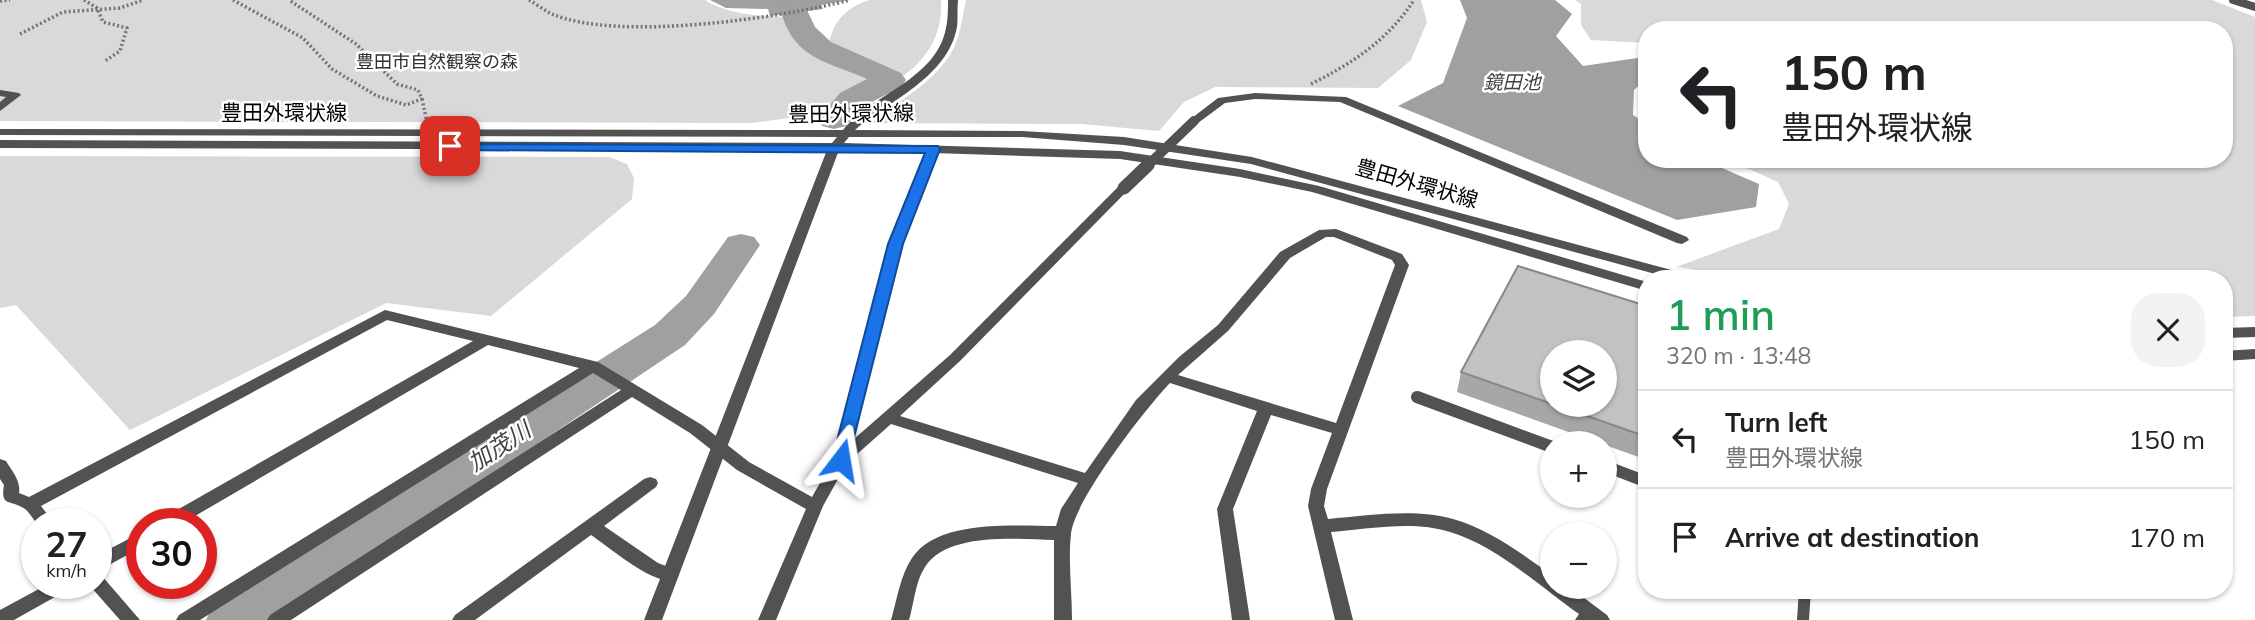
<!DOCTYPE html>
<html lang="en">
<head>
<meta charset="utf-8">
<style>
  :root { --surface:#fff; --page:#f2f2f2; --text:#202124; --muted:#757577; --line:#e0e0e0 }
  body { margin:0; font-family:Mulish,"Noto Sans JP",sans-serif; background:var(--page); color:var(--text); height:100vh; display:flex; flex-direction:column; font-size:26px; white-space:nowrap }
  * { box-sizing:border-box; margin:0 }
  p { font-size:23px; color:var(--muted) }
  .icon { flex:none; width:38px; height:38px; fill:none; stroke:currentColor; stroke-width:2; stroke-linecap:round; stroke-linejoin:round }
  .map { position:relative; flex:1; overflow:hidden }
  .details { position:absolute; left:1638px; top:270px; width:595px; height:329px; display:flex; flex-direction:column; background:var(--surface); border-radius:28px; box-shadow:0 2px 5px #0004 }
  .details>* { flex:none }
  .banner { position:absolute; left:1638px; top:21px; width:595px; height:147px; border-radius:28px; box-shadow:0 2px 5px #0004; background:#fff; color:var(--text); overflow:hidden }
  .controls { position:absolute; left:1540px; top:340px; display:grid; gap:14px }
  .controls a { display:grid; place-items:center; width:77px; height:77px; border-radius:50%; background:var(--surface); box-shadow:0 2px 5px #0004; font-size:35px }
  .speed { position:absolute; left:21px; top:508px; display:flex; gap:14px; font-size:35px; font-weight:700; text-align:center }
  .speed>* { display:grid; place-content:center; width:91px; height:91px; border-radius:50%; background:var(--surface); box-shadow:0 2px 5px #0004; line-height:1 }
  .speed small { font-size:18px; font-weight:400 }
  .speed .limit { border:10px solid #d22; background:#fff; color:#111 }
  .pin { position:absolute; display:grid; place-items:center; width:60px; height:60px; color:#fff; margin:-30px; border-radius:14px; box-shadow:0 4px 10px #0006 }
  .me { position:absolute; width:77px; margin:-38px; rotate:14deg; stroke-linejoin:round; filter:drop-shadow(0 0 5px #0008) }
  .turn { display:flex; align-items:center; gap:24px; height:147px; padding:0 28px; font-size:32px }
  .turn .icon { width:91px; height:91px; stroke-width:2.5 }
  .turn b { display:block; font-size:49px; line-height:60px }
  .round { display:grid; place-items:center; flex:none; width:74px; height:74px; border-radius:28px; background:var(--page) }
  .head { display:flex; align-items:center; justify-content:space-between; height:119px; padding:0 28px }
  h1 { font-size:42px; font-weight:600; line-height:52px; color:#1e9e55 }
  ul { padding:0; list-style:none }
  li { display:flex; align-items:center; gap:21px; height:98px; padding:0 28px; border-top:2px solid var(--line) }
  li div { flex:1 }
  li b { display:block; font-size:26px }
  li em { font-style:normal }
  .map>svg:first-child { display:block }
  .green { fill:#d9d9d9 }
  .water { fill:#a0a0a0 }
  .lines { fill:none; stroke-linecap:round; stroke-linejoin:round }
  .river { fill:#a0a0a0; fill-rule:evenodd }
  .path { stroke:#747474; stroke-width:3.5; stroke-dasharray:2 2.5; stroke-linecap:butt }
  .service-far1 { stroke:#525252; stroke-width:8 }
  .service { stroke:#525252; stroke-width:12 }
  .minor { fill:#525252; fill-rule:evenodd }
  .tertiary { fill:#525252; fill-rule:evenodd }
  .minor-bridge-far1 { stroke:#525252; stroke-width:10 }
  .minor-bridge { stroke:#525252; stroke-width:13 }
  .wall { fill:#a7a7a7 }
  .building { fill:#c2c2c2; stroke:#888; stroke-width:2 }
  .route { fill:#1a73e8; stroke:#114b97; stroke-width:2 }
  .labels { text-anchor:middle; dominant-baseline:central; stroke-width:5; stroke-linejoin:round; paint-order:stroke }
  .far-park-label { font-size:18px; fill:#303030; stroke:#fff }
  .far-water-label { font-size:19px; font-style:italic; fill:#414141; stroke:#fff }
  .street-label { font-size:21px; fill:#000; stroke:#fff }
  .water-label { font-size:23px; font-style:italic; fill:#414141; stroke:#fff }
</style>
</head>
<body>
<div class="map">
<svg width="2255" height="620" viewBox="0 0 2255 620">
  <rect width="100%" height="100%" fill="#fff"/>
  <!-- green -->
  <path class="green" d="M0 0H705C727 15 766 17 792 17L799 40 808 49 880 81 844 101 832 112 752 123 0 121Z
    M870 0H941C943 35 927 60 899 79L829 48C830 24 847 6 870 0Z
    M966 0H1421L1427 22 1411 60 1378 88 1215 87 1184 102 1159 131 1081 124 869 123C898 101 942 79 956 43 961 29 963 14 966 0Z
    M1575 0H2212L2255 17V316L2224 317V278H1757L1676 267 1779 229 1789 204 1778 182 1726 159H2224V30H1647V43L1591 40 1581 25V4Z
    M0 156 609 157 627 164 634 178 632 199 491 316 386 303 130 430 16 305 0 308Z"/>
  <!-- water -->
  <path class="water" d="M710 0H850L821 5 823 9 770 16 768 9 726 8Z
    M1460 0H1555L1572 14 1556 36 1583 66 1644 57 1647 54V78L1634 90 1633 115 1647 124V159H1701L1759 184 1756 207 1677 220 1398 106 1443 83 1467 18Z"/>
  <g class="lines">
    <!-- river -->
    <path class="river" d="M795 3 805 6 815 27 831 42 901 73 906 80 901 87 862 107 846 126 834 129 822 126 818 119 840 93 867 79C827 61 795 60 781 12L785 6Z
      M741 234 754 237 760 245 714 314 685 345 274 620H206L213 605 655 325 686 296 728 237Z"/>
    <!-- path -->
    <path class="path" d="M84 0 97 8 103 22 127 28 120 51 105 61
      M233 0 303 38 332 69 377 96 406 105 422 99 418 90 397 84 356 44 289 0
      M529 0C536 4 544 10 552 14 618 42 780 18 850 0
      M0 1 10 0
      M20 34 63 12 120 8 143 0
      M1311 84C1353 63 1388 40 1414 0
      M422 99 427 122"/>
    <!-- service-far1 -->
    <path class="service-far1" d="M2233 0 2255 7"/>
    <!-- service -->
    <path class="service" d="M1417 397 1552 447
      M1605 466 1647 482
      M1803 620 1805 590"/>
    <!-- minor -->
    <path class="minor" d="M0 90 19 93 21 95 0 111V102L6 97 0 96Z
      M1255 93 1346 97 1687 237 1689 240 1682 244 1677 243 1340 102 1255 99 1225 103 1198 123H1190L1188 121 1218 98Z
      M933 145 939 149 903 244 854 439 950 355 1120 185 1124 184 1130 188 960 361 900 416 1085 473 1136 400 1179 357 1218 325 1280 252 1319 230 1336 229 1402 254 1409 265 1327 489 1324 506 1328 519C1368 516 1413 508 1453 519 1489 529 1522 554 1552 575V586H1568L1607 615 1610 620H1575L1579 614C1541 587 1495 545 1450 532 1413 520 1369 529 1331 532L1353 620H1335L1308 506 1311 489 1332 433 1271 415 1233 509 1250 620H1232L1217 509 1257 411 1170 383C1145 409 1074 501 1071 534 1068 562 1072 592 1072 620H1054V540C1017 539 947 532 925 567 915 582 914 604 909 620H891C897 600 900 576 912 558 938 519 1014 526 1056 526L1061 509 1078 483 891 424 847 463 823 506 776 620H758L806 509 737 470 690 433 632 397 291 620H267L270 615 621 390 593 373 200 620H176L179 615 579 368 488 345 183 523H161L163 518 473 341 387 320 41 506 54 523 37 524C33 519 29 512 25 509 11 499 0 508 4 485L0 479V459L6 461C12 471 21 481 19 493L29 497 385 310 598 362 702 425 749 462 812 497 833 460 889 244 927 149ZM1326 237H1334L1392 260 1395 265 1336 423 1178 375 1228 331 1290 258Z
      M650 477 656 479 658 483 656 487 604 526 658 563 676 570 679 575 676 580C655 587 609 547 591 535L475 620H452L455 615 644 479Z
      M142 532V547L96 572V556Z
      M96 574 102 576 140 620H120L90 586 88 583H96Z
      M50 583H74L71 588 14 620H0V610Z"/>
    <!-- tertiary -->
    <path class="tertiary" d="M948 0H958C957 9 958 19 957 27 948 77 889 101 855 130L1022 131 1124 137 1252 157 1690 275 1692 278H1670L1251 164 1124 145 1022 137H849L844 143 1120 151 1240 169 1319 186 1647 282V291L1312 192 1240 177 1120 159 839 150 662 620H644L827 150 0 148V140L832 143 837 137 0 135V129L843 130C873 93 936 80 946 28 948 19 948 9 948 0Z
      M2255 327V337L2224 338V328Z
      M2255 349V359L2224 361V351Z"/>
    <!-- minor-bridge-far1 -->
    <path class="minor-bridge-far1" d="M1146 167 1194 121"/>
    <!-- minor-bridge -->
    <path class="minor-bridge" d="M1124 188 1148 165"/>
  </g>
  <!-- wall -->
  <path class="wall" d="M1647 306V460L1605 445V443H1599L1457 392 1461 372Z"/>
  <!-- building -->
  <path class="building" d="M1518 266 1647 306V437L1553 404H1605V352H1552V404L1461 372Z"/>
  <!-- route -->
  <path class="route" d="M446 144 938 146 940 149 903 244 847 465H834L832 460 888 244 925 153 450 150 444 146Z"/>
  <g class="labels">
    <!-- far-park labels -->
    <g class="far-park-label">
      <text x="437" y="61">豊田市自然観察の森</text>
    </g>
    <!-- far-water labels -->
    <g class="far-water-label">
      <text x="1512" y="82">鏡田池</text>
    </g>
    <!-- street labels -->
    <g class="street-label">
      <text x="284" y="112">豊田外環状線</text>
      <text transform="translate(851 113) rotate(-1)">豊田外環状線</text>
      <text transform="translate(1417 183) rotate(16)">豊田外環状線</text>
    </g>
    <!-- water labels -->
    <g class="water-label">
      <text transform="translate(499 446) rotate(-33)">加茂川</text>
    </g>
  </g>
</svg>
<div class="controls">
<a><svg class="icon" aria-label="layers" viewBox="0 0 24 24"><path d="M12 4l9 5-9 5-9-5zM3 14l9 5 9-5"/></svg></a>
<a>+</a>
<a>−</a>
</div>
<div class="speed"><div>27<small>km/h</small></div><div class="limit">30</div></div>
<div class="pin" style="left:450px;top:146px;background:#d93025"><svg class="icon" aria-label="arrive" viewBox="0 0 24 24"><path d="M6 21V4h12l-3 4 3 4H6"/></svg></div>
<svg class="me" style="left:841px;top:460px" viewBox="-20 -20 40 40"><path d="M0-17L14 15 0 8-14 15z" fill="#1a73e8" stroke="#fff" stroke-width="4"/></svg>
<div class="banner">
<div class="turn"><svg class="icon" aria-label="left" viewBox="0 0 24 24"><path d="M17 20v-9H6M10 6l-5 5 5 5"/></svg><div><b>150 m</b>豊田外環状線</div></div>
</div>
<section class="details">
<div class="head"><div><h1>1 min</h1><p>320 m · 13:48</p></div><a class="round"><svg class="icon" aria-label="close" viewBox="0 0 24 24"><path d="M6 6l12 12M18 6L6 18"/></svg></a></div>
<ul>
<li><svg class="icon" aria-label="left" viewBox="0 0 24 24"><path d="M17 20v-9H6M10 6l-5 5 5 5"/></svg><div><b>Turn left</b><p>豊田外環状線</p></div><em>150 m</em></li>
<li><svg class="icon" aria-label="arrive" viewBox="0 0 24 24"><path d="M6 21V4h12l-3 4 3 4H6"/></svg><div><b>Arrive at destination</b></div><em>170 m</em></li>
</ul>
</section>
</div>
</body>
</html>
